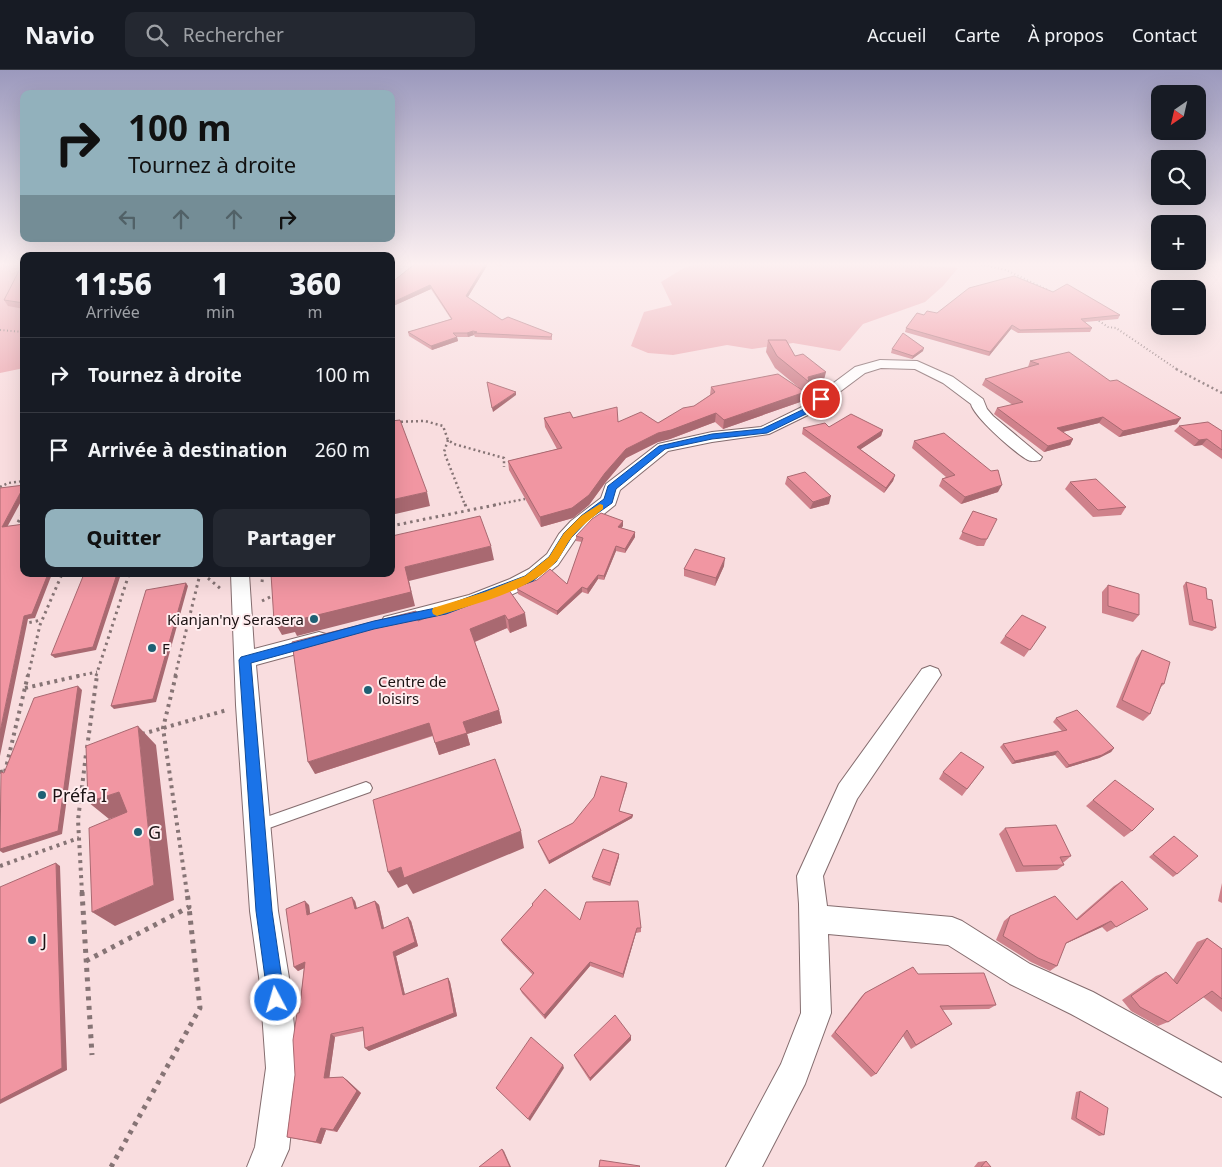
<!DOCTYPE html>
<html lang="fr">
<head>
<meta charset="utf-8">
<style>
  :root { --surface:#171b24; --page:#242831; --text:#f1f3f6; --muted:#9ea1a6; --line:#363941; --accent:#92b1bc }
  body { margin:0; font-family:"Noto Sans",sans-serif; background:var(--page); color:var(--text); height:100vh; display:flex; flex-direction:column; font-size:19px; white-space:nowrap }
  * { box-sizing:border-box; margin:0 }
  p { font-size:16px; color:var(--muted) }
  .icon { flex:none; width:28px; height:28px; fill:none; stroke:currentColor; stroke-width:2; stroke-linecap:round; stroke-linejoin:round }
  .map { position:relative; flex:1; overflow:hidden }
  .details { position:absolute; left:20px; top:182px; width:375px; height:325px; display:flex; flex-direction:column; background:var(--surface); border-radius:10px; box-shadow:0 5px 20px #0002 }
  .details>* { flex:none }
  .banner { position:absolute; left:20px; top:20px; width:375px; height:152px; border-radius:10px; box-shadow:0 5px 20px #0002; background:#92b1bc; color:#111; overflow:hidden }
  .needle { width:32px; rotate:214deg }
  .buttons { position:absolute; left:1151px; top:15px; display:grid; gap:10px }
  .buttons a { display:grid; place-items:center; width:55px; height:55px; border-radius:10px; background:var(--surface); box-shadow:0 5px 20px #0002; font-size:25px }
  .pin { position:absolute; display:grid; place-items:center; width:42px; height:42px; color:#fff; margin:-21px; border:2px solid #fff; border-radius:50%; box-shadow:0 1px 5px #0007 }
  .me { position:absolute; width:55px; margin:-28px; rotate:354deg; stroke-linejoin:round; filter:drop-shadow(0 0 4px #0008) }
  .turn { display:flex; align-items:center; gap:18px; height:105px; padding:0 25px; font-size:22px }
  .turn .icon { width:65px; height:65px; stroke-width:2.5 }
  .turn b { display:block; font-size:35px; line-height:42px }
  .lanes { display:flex; align-items:center; height:48px; padding:0 25px; background:#0003; justify-content:center; gap:25px; direction:ltr }
  .lanes .off { opacity:.35 }
  .eta { display:flex; justify-content:space-evenly; align-items:center; height:85px; text-align:center }
  .eta b { font-size:30px; font-weight:800; line-height:35px }
  .primary-button { display:flex; gap:10px; margin-top:auto; padding:10px 25px }
  .primary-button a { flex:1; height:58px; border-radius:10px; background:var(--accent); color:#111; font-size:20px; font-weight:800; line-height:58px; text-align:center }
  .primary-button a+a { background:var(--page); color:var(--text) }
  ul { padding:0; list-style:none }
  li { display:flex; align-items:center; gap:15px; height:75px; padding:0 25px; border-top:1px solid var(--line) }
  li div { flex:1 }
  li b { display:block; font-size:19px }
  li em { font-style:normal }
  header { display:flex; align-items:center; gap:30px; box-sizing:border-box; height:70px; padding:0 25px; background:var(--surface); border-bottom:1px solid var(--line) }
  header strong { font-size:24px }
  nav { display:flex; gap:28px; margin-inline-start:auto; font-size:18px }
  .search { width:350px; height:45px; background:var(--page); display:flex; align-items:center; gap:12px; box-sizing:border-box; padding:0 18px; border-radius:10px; color:var(--muted); font-size:19px }
  .map>svg:first-child { display:block }
  .green { fill:#edaab2 }
  .lines { fill:none; stroke-linecap:round; stroke-linejoin:round }
  .service-casing { stroke:#846c6e; stroke-width:2 }
  .minor-casing { stroke:#846c6e; stroke-width:2 }
  .path-far4 { stroke:#867475; stroke-width:2; stroke-dasharray:1 2.5; stroke-linecap:butt }
  .path-far3 { stroke:#867475; stroke-width:2.5; stroke-dasharray:2 3; stroke-linecap:butt }
  .path-far2 { stroke:#867475; stroke-width:3; stroke-dasharray:2.5 4; stroke-linecap:butt }
  .path-far1 { stroke:#867475; stroke-width:4; stroke-dasharray:3 4.5; stroke-linecap:butt }
  .path { stroke:#867475; stroke-width:5; stroke-dasharray:4 5.5; stroke-linecap:butt }
  .service { fill:#fff; fill-rule:evenodd }
  .minor { fill:#fff; fill-rule:evenodd }
  .wall { fill:#cf818b }
  .shaded-wall { fill:#a96971 }
  .building { fill:#f196a2; stroke:#a96971 }
  .route { fill:#1a73e8; stroke:#114b97 }
  .slow { fill:#f59e0b }
  .poi-dot { fill:#1e6074; stroke:#ffedef; stroke-width:2 }
  .labels { text-anchor:middle; dominant-baseline:central; stroke-width:4; stroke-linejoin:round; paint-order:stroke }
  .poi-label { font-size:15px; fill:#1b1213; stroke:#ffedef; text-anchor:start }
  .near-poi-label { font-size:18px; fill:#1b1213; stroke:#ffedef; text-anchor:start }
</style>
</head>
<body>
<header>
<strong>Navio</strong>
<div class="search"><svg class="icon" aria-label="search" viewBox="0 0 24 24"><circle cx="10" cy="10" r="6"/><path d="M15 15l6 6"/></svg>Rechercher</div>
<nav><a>Accueil</a><a>Carte</a><a>À propos</a><a>Contact</a></nav>
</header>
<div class="map">
<svg width="1222" height="1097" viewBox="0 0 1222 1097">
  <rect width="100%" height="100%" fill="#f9dddf"/>
  <!-- green -->
  <path class="green" d="M0 193H24V298L0 303Z
    M699 193H891L958 198 943 216 925 232 863 254 840 281 793 273 752 279 727 275 673 285 648 283 631 276 644 242 672 235 661 212 684 198Z"/>
  <g class="lines">
    <defs>
      <path id="service" d="M366 712 370 714 372 718 370 722 258 762 253 760 252 756 253 752 258 750Z"/>
      <path id="minor" d="M880 290 917 291 953 307 983 329 987 339 993 346 1042 387 1040 390C1035 391 1032 392 1028 390 1015 383 974 347 971 334L943 313 915 299 881 298 865 303 810 344 769 364 712 372 668 381 620 420 615 435 579 464 558 495 542 508 524 519 504 528 453 544 391 560 384 557 381 552 384 547 469 525 510 509 529 499 547 484 559 464 571 451 601 428 606 414 658 374 712 362 761 357 800 338 855 297Z
        M231 504H249L254 579 319 562 326 564 329 570 326 576 256 595 278 841 290 914 298 998 289 1079 281 1097H247L255 1077 266 998 260 914 250 841 236 635Z
        M930 596 938 599 941 605 857 729 823 806 827 836 952 847 962 851 1030 894 1093 922 1222 993V1027L1071 944 1010 914 948 875 828 864 831 943 805 1014 762 1097H726L781 994 801 943 799 834 797 806 839 714 922 599Z"/>
    </defs>
    <!-- service casing -->
    <use href="#service" class="service-casing"/>
    <!-- minor casing -->
    <use href="#minor" class="minor-casing"/>
    <!-- path-far4 -->
    <path class="path-far4" d="M974 193 1006 200 1052 222
      M1096 249 1108 257 1116 258 1178 300
      M0 260 24 262"/>
    <!-- path-far3 -->
    <path class="path-far3" d="M1176 299 1222 323
      M391 352 425 351 443 356 448 370 454 374 504 388V397
      M448 370 444 382 465 435
      M0 417 8 413 24 411
      M494 435 525 429"/>
    <!-- path-far2 -->
    <path class="path-far2" d="M465 434 466 437
      M391 456 500 434
      M15 458 24 441
      M203 504 221 519
      M262 512 263 504
      M262 531 276 524
      M23 554 41 550
      M28 606 40 555 62 504
      M77 606 97 602
      M96 606 129 504
      M175 606 200 504"/>
    <!-- path-far1 -->
    <path class="path-far1" d="M176 605 163 658 187 823
      M25 618 83 605
      M142 664 227 640
      M87 678 97 605
      M0 702 5 701
      M5 702 28 605
      M0 796 79 768
      M82 823 78 750 86 684"/>
    <!-- path -->
    <path class="path" d="M82 822 92 985
      M86 891 189 837 187 822
      M111 1097 200 938 189 837"/>
    <!-- service -->
    <use href="#service" class="service"/>
    <!-- minor -->
    <use href="#minor" class="minor"/>
  </g>
  <!-- wall -->
  <path class="wall" d="M24 193V239L8 236 4 230Z
    M416 193H505L501 196 488 194 468 227 502 250 552 264V270L475 267 474 265 468 267H457L458 271 432 280 409 266 408 262 451 249 431 219 391 237V213Z
    M1053 222 1120 245 1118 249 1085 252 1092 258 1090 262 1018 263 1011 259 989 286 905 262 906 258 924 245 937 243Z
    M768 270 795 286 823 314 808 318 806 324 805 323 803 331 723 359 715 352 670 369 658 372 626 388 605 413 589 435 573 448 541 457 509 400 508 391 557 379 545 357 544 348H573L618 352 658 353 694 336 710 325 711 317H798L775 298 766 282Z
    M892 279 923 281 912 289 891 283Z
    M1030 291 1110 311 1177 354 1119 367 1099 353 1063 362 1073 369 1070 375 1044 382 994 344 997 338 1013 335 982 315 985 309 1028 297Z
    M1179 356 1222 361V389L1202 375 1194 376 1174 361Z
    M829 357 883 360 881 366 860 379 895 405 893 411 884 423 802 364 803 358Z
    M914 371 998 422 961 434 939 416 942 409 946 407 912 378Z
    M787 407 829 434 810 439 785 414Z
    M1070 412 1126 437 1121 445 1093 447 1065 419Z
    M973 441 987 469 984 476H977L959 469Z
    M623 456 621 458 635 462V467L625 483 616 481 604 510 598 509 588 524 582 522 557 545 518 524 517 519 567 514 582 472 576 471V466Z
    M724 496 715 516 684 506V499Z
    M1186 512 1207 529 1216 558 1212 561 1189 555 1183 516Z
    M1108 515 1139 545 1133 552 1102 543V522Z
    M484 528 527 556 510 563 507 558 475 572 499 640 502 653 467 664 470 675 439 685 433 666 315 704 416 541 419 551Z
    M1046 557 1024 587 1000 573 1005 566Z
    M1142 580 1164 614 1161 617 1150 644 1143 651 1116 637 1136 588Z
    M1056 648 1114 678 1111 682 1099 688 1066 698 1055 685 1012 694 1000 677 1003 674 1062 661 1053 652Z
    M984 697 962 726 939 709 943 702Z
    M1115 710 1132 761 1124 767 1086 736Z
    M627 713V716L619 741 633 745 632 748 549 794 539 774 538 771 573 753Z
    M1005 758 1071 786 1064 792H1063L1064 795 1057 800 1016 802 999 764Z
    M1174 766 1177 804 1173 807 1149 787Z
    M619 784V787L610 816 593 810 592 807Z
    M1122 811 1148 839 1107 862 1102 857 1065 874 1057 896 1050 901 1031 892 996 870 1004 851 1010 846 1076 849 1114 816Z
    M1222 813V833L1218 831Z
    M355 831 357 838 375 831 379 835 384 858 411 851 418 876 396 886 405 925 448 908 450 912 457 946 369 981 365 978 363 961 335 967 329 1008 343 1007 347 1010 361 1023 337 1062 326 1060 321 1074 292 1068 287 1067 295 1005 299 943 304 898 298 901 294 897 309 835 310 844Z
    M532 834 580 850 641 858V862L636 863 623 908 590 896 545 949 522 923 520 919 533 905 503 874 501 870 532 836Z
    M1207 868 1222 879V942L1203 927 1168 952 1158 956 1131 941 1122 930 1156 906 1166 902 1173 910 1197 872Z
    M918 904 996 935 989 939 942 940 952 954 911 979 903 966 876 1004 871 1007 831 966 861 927 865 923Z
    M631 966V970L590 1011 575 988 574 985Z
    M1080 1021 1104 1065 1099 1066 1071 1049 1076 1022Z
    M986 1091 991 1097H974L978 1092Z"/>
  <!-- shaded-wall -->
  <path class="shaded-wall" d="M486 193H488V194L466 230V226Z
    M430 215 431 219 391 237V233Z
    M1012 255 1011 259 989 286 990 282Z
    M473 261 474 265 468 267 467 263Z
    M457 267 458 271 432 280 431 276Z
    M924 278 923 281 912 289 913 286Z
    M826 302 823 314 808 318 809 312 808 307Z
    M516 322V325L493 342 492 338Z
    M805 322 803 331 723 359 724 350Z
    M716 343 715 352 670 369 658 372 626 388 605 413 589 435 573 448 541 457 540 447 605 403 626 379 658 363Z
    M1103 347 1099 353 1054 364 1057 358Z
    M1181 348 1177 354 1119 367 1123 361Z
    M883 360 881 366 855 383 857 377Z
    M1073 369 1070 375 1044 382 1048 376Z
    M1207 369 1202 375 1194 376 1199 370Z
    M895 405 893 411 884 423 886 418Z
    M1002 415 998 422 961 434 965 427Z
    M24 416V426L5 461 2 457Z
    M427 422 430 436 391 445V430Z
    M831 426 829 434 810 439 813 432Z
    M623 451V456L618 462V457Z
    M635 462V467L625 483V479Z
    M491 476 494 490 409 511 415 536 297 566 295 562 282 565 274 551 405 497Z
    M616 476V481L604 510V506Z
    M725 488 724 496 715 516 716 508Z
    M48 504H52L35 548 28 549 0 686V662L24 546Z
    M117 504H121L96 580 55 588 51 585Z
    M598 505V509L588 524 587 519Z
    M186 513 188 516 156 632 114 639 111 636Z
    M582 517V522L557 545V541Z
    M525 543 527 556 510 563 508 550Z
    M505 545 507 558 474 572 470 559Z
    M78 616 82 620 62 764 3 783 0 781V779Z
    M499 640 502 653 467 664 470 675 439 685 435 673 463 652Z
    M429 653 434 665 315 704 308 692Z
    M138 656 156 675 174 830 115 856 92 842 154 815Z
    M1114 678 1111 682 1099 688 1066 698 1069 695Z
    M1058 681 1055 685 1012 694 1015 691Z
    M119 722 139 739 109 749 88 732Z
    M633 745 632 748 549 794V791Z
    M521 761 524 778 413 824 407 814 398 818 388 802 401 797Z
    M619 784V787L610 816V813Z
    M56 793 60 796 67 1000 0 1034V1030Z
    M352 827 355 831 358 844 355 839Z
    M305 831 309 835 311 850 307 845Z
    M375 831 379 835 385 863 382 859Z
    M408 847 411 851 418 876 396 886 406 929 403 925 393 882Z
    M1111 851 1102 857 1058 877 1066 873Z
    M637 858 636 863 623 908V904Z
    M305 892 309 896 298 901 294 897Z
    M590 892V896L545 949 544 945Z
    M448 908 450 912 457 946 369 981 365 978Z
    M331 964 335 967 329 1010 324 1008Z
    M631 966V970L590 1011V1008Z
    M563 995 564 998 530 1051 528 1049Z
    M343 1007 347 1010 361 1023 337 1062 333 1060Z
    M321 1058 326 1060 321 1074 316 1072Z
    M502 1079 504 1081 511 1097H510Z"/>
  <!-- building -->
  <path class="building" d="M23 193H24V233L4 230Z
    M416 193H486L466 226 502 250 508 247 552 264 551 267 474 263 477 262 473 261 467 263H453L457 267 431 276 408 262 452 249 430 215 391 233V213Z
    M1014 206 1053 222 1067 214 1120 245 1081 249 1092 258 1020 260 1012 255 990 282 906 258 917 243 924 245 927 241 937 243 969 218Z
    M903 263 924 278 913 286 892 279Z
    M768 270H786L795 286 803 284 826 302 808 307 809 312 777 286Z
    M1069 282 1110 311 1117 310 1181 348 1123 361 1103 347 1057 358 1073 369 1048 376 997 338 1023 332 985 309 1039 294 1030 291Z
    M778 304 805 322 724 350 716 343 671 360 658 363 626 379 605 403 589 425 572 438 540 447 508 391 562 378 544 348 570 342 573 348 617 337 618 352 641 342 658 353 683 338 694 336 715 322 711 317Z
    M487 312 516 322 492 338Z
    M851 344 883 360 857 377 895 405 886 418 803 358 825 353 829 357Z
    M400 350 427 422 391 430V351Z
    M1208 352 1222 361V380L1207 369 1199 370 1179 356Z
    M944 363 991 401 998 400 1002 415 965 427 942 409 955 405 914 371Z
    M805 402 831 426 813 432 787 407Z
    M1096 409 1126 437 1098 440 1070 412Z
    M24 415V416L2 457 24 454V504H48L32 544 24 546 0 662V418Z
    M973 441 997 449 987 469H981L962 462Z
    M601 443 623 451 618 457 635 462 625 479 616 476 604 506 598 505 587 519 582 517 557 541 517 519 519 516 537 510 550 499 567 514 583 468 576 466 592 449Z
    M480 446 491 476 405 497 411 522 289 552V548L274 551 271 504H391V463L392 466Z
    M695 479 725 488 716 508 684 499Z
    M84 504H117L93 577 51 585Z
    M1186 512 1206 518 1207 529 1212 530 1216 558 1193 551Z
    M186 513 153 629 111 636 146 520Z
    M1108 515 1139 524V545L1108 536Z
    M506 516 525 543 508 550 505 545 470 559 499 640 463 652 467 663 435 673 429 653 308 692 292 572 416 541 418 551 482 525 484 528Z
    M1022 545 1046 557 1030 580 1005 566Z
    M1142 580 1170 592 1164 614 1162 613 1150 644 1122 630Z
    M78 616 58 761 0 779 1 702 4 703 34 628Z
    M1077 640 1114 678 1102 685 1069 695 1058 681 1015 691 1003 674 1067 660 1056 648Z
    M138 656 154 815 92 842 89 758 127 742 119 722 88 732 86 676Z
    M961 682 984 697 967 719 943 702Z
    M495 689 521 761 404 808 401 797 388 802 373 730Z
    M601 706 627 713 619 741 633 745 549 791 538 771 573 753 594 727Z
    M1115 710 1154 739 1132 761 1093 730Z
    M1056 755 1071 786 1060 787 1064 795 1023 796 1005 758Z
    M1174 766 1198 786 1177 804 1153 784Z
    M603 779 619 784 610 813 592 807Z
    M56 793 62 998 0 1030V817Z
    M1122 811 1148 839 1116 857 1111 851 1066 873 1057 896 1038 888 1003 866 1010 846 1055 826 1077 850Z
    M545 819 580 850 586 832 638 831 641 858H637L623 904 590 892 544 945 520 919 534 903 501 870 533 835 532 834Z
    M352 827 355 839 375 831 382 859 408 847 415 872 393 882 403 925 448 908 454 943 365 978 363 957 331 964 324 1008 343 1007 357 1021 333 1060 321 1058 316 1072 287 1067 295 1005 293 970 297 943H299L305 892 294 897 286 839 305 831 307 845Z
    M1207 868 1222 879V929L1212 921 1168 952 1140 937 1131 926 1166 902 1177 914Z
    M913 897 918 904 984 903 996 935 940 936 952 954 916 975 907 960 876 1004 835 962 865 923Z
    M615 945 631 966 590 1008 574 985Z
    M531 967 563 995 528 1049 496 1018Z
    M1080 1021 1108 1038 1104 1065 1076 1048Z
    M502 1079 510 1097H479Z
    M600 1090 640 1096 639 1097H599Z
    M986 1091 991 1097H981Z"/>
  <!-- sky -->
  <linearGradient id="sky" x2="0" y2="1"><stop stop-color="#9b99bd"/><stop offset="0.56" stop-color="#fcf0f1"/><stop offset="1" stop-color="#fcf0f1" stop-opacity="0"/></linearGradient>
  <rect width="1222" height="347" fill="url(#sky)"/>
  <!-- route -->
  <path class="route" d="M821 327 825 329 824 331 808 343 767 363 712 369 665 379 616 419 612 433 588 450 571 468 556 492 533 511 446 544 374 559 251 593 272 841 285 930 282 936 276 939 270 936 268 930 256 841 239 590 241 587 374 551 445 536 525 506 549 487 564 463 581 446 604 429 608 416 659 376 712 364 762 359 802 340Z"/>
  <!-- slow -->
  <path class="slow" d="M600 434 603 435V439C592 448 581 456 572 467 565 475 562 486 555 493 528 522 474 534 437 546L433 544 432 541 433 538 485 522 525 506 549 487 564 463 581 446Z"/>
  <!-- markers -->
  <g class="poi-dot">
    <circle cx="314" cy="549" r="5"/>
    <circle cx="152" cy="578" r="5"/>
    <circle cx="368" cy="620" r="5"/>
    <circle cx="42" cy="725" r="5"/>
    <circle cx="138" cy="762" r="5"/>
    <circle cx="32" cy="870" r="5"/>
  </g>
  <g class="labels">
    <!-- poi labels -->
    <g class="poi-label">
      <text x="304" y="549" text-anchor="end">Kianjan'ny Serasera</text>
      <text x="162" y="578">F</text>
      <text x="378" y="611">Centre de<tspan x="378" dy="17">loisirs</tspan></text>
    </g>
    <!-- near-poi labels -->
    <g class="near-poi-label">
      <text x="52" y="725">Préfa I</text>
      <text x="148" y="762">G</text>
      <text x="42" y="870">J</text>
    </g>
  </g>
</svg>
<div class="buttons">
<a><svg class="needle" viewBox="-14 -14 28 28"><path d="M0-13l5 13h-10z" fill="#e53935"/><path d="M0 13l5-13h-10z" fill="#9ea1a6"/></svg></a>
<a><svg class="icon" aria-label="search" viewBox="0 0 24 24"><circle cx="10" cy="10" r="6"/><path d="M15 15l6 6"/></svg></a>
<a>+</a>
<a>−</a>
</div>
<div class="pin" style="left:821px;top:329px;background:#d93025"><svg class="icon" aria-label="arrive" viewBox="0 0 24 24"><path d="M6 21V4h12l-3 4 3 4H6"/></svg></div>
<svg class="me" style="left:276px;top:930px" viewBox="-20 -20 40 40"><circle r="17" fill="#1a73e8" stroke="#fff" stroke-width="3"/><path d="M0-11L8 9 0 5-8 9z" fill="#fff"/></svg>
<div class="banner">
<div class="turn"><svg class="icon" aria-label="right" viewBox="0 0 24 24"><path d="M7 20v-9h11M14 6l5 5-5 5"/></svg><div><b>100 m</b>Tournez à droite</div></div>
<div class="lanes"><svg class="icon off" aria-label="left" viewBox="0 0 24 24"><path d="M17 20v-9H6M10 6l-5 5 5 5"/></svg><svg class="icon off" aria-label="ahead" viewBox="0 0 24 24"><path d="M12 20V5M6 11l6-6 6 6"/></svg><svg class="icon off" aria-label="ahead" viewBox="0 0 24 24"><path d="M12 20V5M6 11l6-6 6 6"/></svg><svg class="icon" aria-label="right" viewBox="0 0 24 24"><path d="M7 20v-9h11M14 6l5 5-5 5"/></svg></div>
</div>
<section class="details">
<div class="eta">
<div><b>11:56</b><p>Arrivée</p></div>
<div><b>1</b><p>min</p></div>
<div><b>360</b><p>m</p></div>
</div>
<ul>
<li><svg class="icon" aria-label="right" viewBox="0 0 24 24"><path d="M7 20v-9h11M14 6l5 5-5 5"/></svg><div><b>Tournez à droite</b></div><em>100 m</em></li>
<li><svg class="icon" aria-label="arrive" viewBox="0 0 24 24"><path d="M6 21V4h12l-3 4 3 4H6"/></svg><div><b>Arrivée à destination</b></div><em>260 m</em></li>
</ul>
<div class="primary-button"><a>Quitter</a><a>Partager</a></div>
</section>
</div>
</body>
</html>
